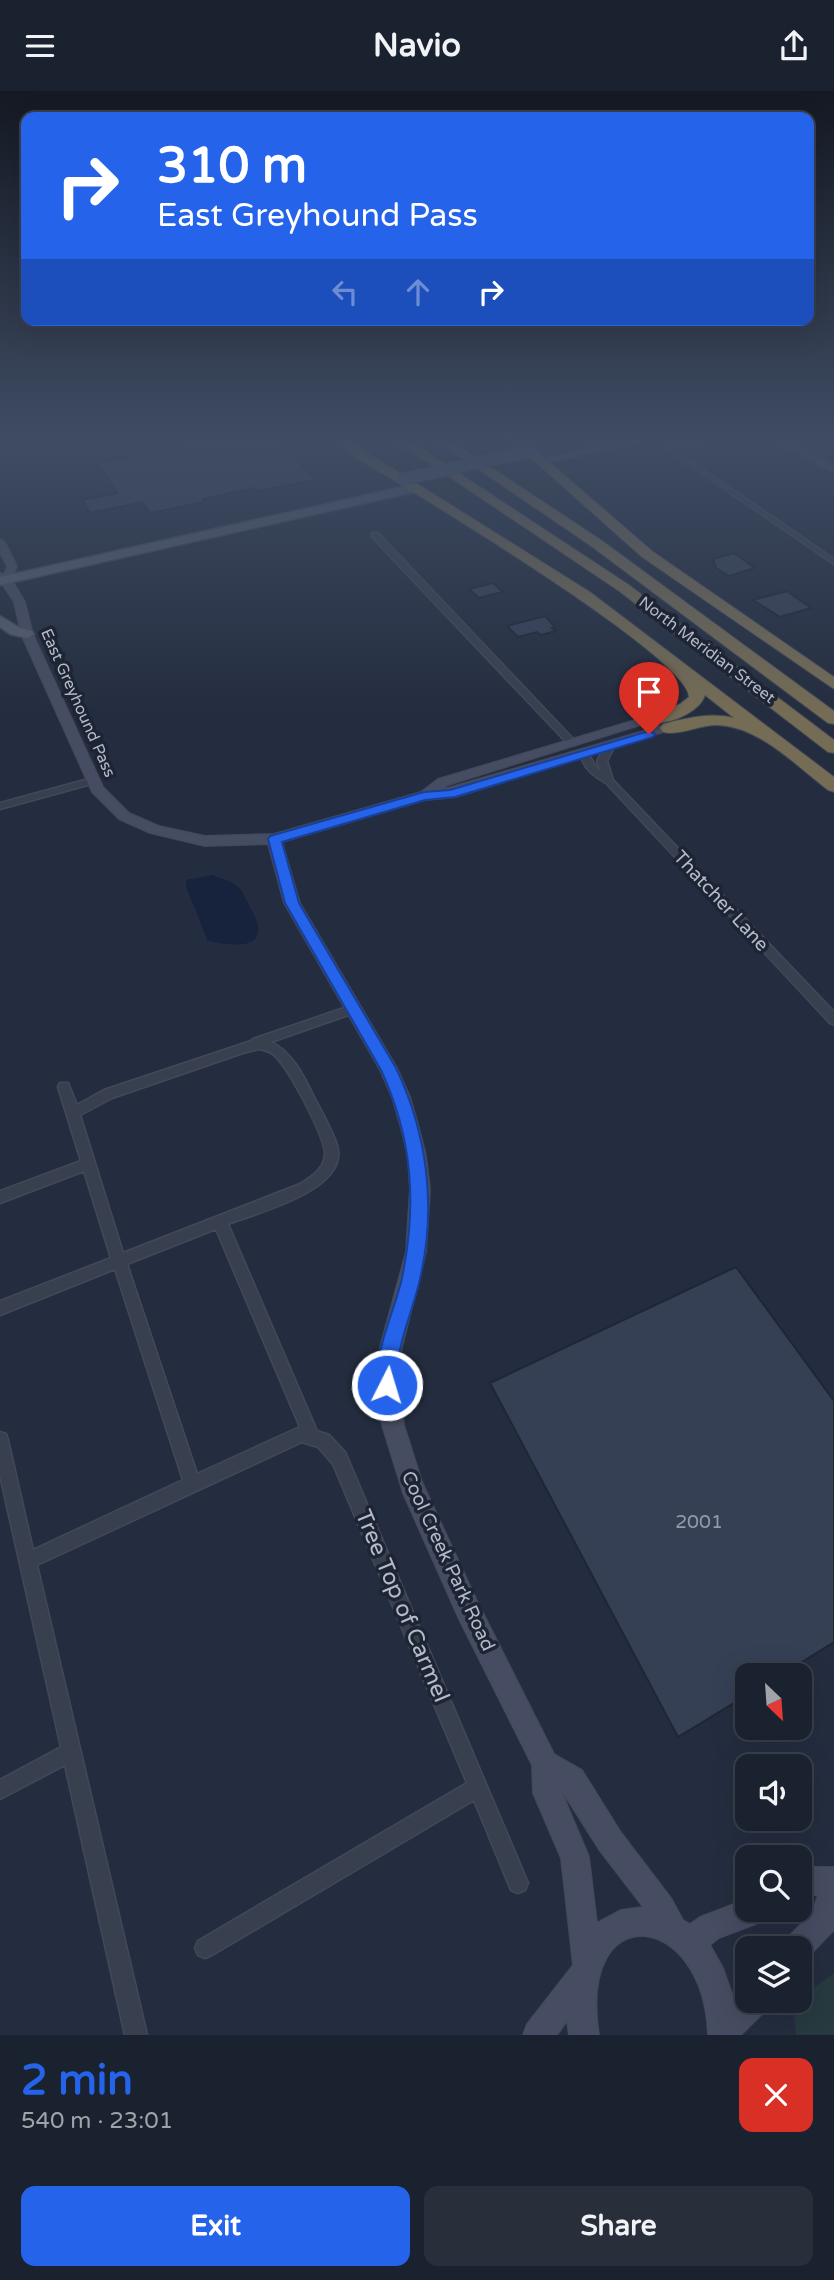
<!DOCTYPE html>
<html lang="en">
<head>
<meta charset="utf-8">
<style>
  :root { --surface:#1b222f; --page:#282f3b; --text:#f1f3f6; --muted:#a0a4aa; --line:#393f4b; --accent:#2563eb }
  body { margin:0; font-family:"Varela Round",sans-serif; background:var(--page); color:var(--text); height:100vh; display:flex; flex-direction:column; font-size:26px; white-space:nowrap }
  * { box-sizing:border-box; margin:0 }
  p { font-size:23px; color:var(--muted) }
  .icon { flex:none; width:38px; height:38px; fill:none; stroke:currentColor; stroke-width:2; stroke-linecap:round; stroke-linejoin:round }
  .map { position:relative; height:1944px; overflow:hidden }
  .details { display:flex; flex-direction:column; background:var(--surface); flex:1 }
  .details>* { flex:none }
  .hud { position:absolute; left:21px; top:21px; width:793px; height:214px; border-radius:14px; box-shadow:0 7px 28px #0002,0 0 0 2px var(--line); background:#2563eb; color:#fff; overflow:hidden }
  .needle { width:46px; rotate:155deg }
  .controls { position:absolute; left:735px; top:1572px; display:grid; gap:14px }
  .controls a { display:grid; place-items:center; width:77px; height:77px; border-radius:14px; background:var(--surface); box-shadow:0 7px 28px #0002,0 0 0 2px var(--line); font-size:35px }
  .pin { position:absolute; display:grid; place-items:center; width:60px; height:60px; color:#fff; margin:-72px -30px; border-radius:50% 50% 50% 0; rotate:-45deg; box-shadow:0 0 7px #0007 }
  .pin .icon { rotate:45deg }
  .me { position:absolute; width:77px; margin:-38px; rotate:5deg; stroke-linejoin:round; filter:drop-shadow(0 0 5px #0008) }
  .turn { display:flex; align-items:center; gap:24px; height:147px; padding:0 21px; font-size:32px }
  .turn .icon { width:91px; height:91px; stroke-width:2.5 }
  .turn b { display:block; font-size:49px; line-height:60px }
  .lanes { display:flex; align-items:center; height:66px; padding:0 21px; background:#0003; justify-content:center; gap:35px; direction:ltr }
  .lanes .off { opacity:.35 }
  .round { display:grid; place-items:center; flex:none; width:74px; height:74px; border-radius:14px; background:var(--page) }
  .head { display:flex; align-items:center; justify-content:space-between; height:119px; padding:0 21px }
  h1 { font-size:42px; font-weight:800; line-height:52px; color:var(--accent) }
  .action { display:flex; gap:14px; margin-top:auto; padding:14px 21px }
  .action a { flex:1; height:80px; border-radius:14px; background:var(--accent); color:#fff; font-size:28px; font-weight:800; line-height:80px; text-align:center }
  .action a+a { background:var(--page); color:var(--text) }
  header { display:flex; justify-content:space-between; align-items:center; height:91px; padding:0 21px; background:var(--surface); font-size:32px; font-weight:800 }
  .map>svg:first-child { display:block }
  .green { fill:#263a40 }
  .water { fill:#17223d }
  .building { fill:#364055; stroke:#1f2636; stroke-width:2 }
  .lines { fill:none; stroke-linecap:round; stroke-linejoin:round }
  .street-casing { stroke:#424858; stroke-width:3 }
  .secondary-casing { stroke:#424858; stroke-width:2 }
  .primary-casing { stroke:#424858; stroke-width:3 }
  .highway-casing { stroke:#404756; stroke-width:2 }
  .street { fill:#383f4f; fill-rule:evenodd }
  .secondary { fill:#464d62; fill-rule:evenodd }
  .primary { fill:#575e6f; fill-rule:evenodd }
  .highway { fill:#756c55; fill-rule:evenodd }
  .primary-bridge-casing { stroke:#424858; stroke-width:14; stroke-linecap:butt }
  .primary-bridge { stroke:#575e6f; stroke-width:12 }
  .route { fill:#2563eb; stroke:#184099; stroke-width:2 }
  .labels { text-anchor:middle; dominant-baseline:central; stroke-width:7; stroke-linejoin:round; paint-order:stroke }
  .far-street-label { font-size:16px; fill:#b5bac9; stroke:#1d2434 }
  .street-label { font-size:19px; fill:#b5bac9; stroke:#1d2434 }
  .near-number-label { font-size:19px; fill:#939aaa }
  .near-street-label { font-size:23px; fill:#b5bac9; stroke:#1d2434 }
</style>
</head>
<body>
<header><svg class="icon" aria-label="menu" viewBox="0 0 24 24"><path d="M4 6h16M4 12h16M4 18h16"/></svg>Navio<svg class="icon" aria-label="share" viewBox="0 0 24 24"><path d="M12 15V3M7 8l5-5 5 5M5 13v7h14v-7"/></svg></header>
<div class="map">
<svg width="834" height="1944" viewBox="0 0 834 1944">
  <rect width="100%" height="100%" fill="#242d3f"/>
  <!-- green -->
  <path class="green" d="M834 1882V1944H796L793 1912Z"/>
  <!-- water -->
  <path class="water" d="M212 784C220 787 230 790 237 795 243 799 247 811 251 818 274 859 237 856 208 850L186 796V789Z"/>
  <!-- building -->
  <path class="building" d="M215 350H279L316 389 257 400 255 397 202 408 205 411 150 422 142 411 90 422 82 409 117 402 97 372 131 366 129 363Z
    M734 462 755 477 729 485 716 477 713 468Z
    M493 492 503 501 479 507 469 498Z
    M787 500 811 517 780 526 753 509Z
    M545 525 555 536 552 537 556 540 541 544 537 541 518 546 507 535Z
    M736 1176 834 1310V1551L781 1584H747V1604L678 1646 490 1292Z"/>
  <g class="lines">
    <defs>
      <path id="street" d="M691 350H702L673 358 834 468V473L665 357Z
        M372 442H378L575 650V654H569L372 446Z
        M609 653 614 656 607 670 613 689 834 921V934L830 932 606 692C593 685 580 674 581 660H587L594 673 601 681 597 670 606 654Z
        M92 687 95 688V692L0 718V712Z
        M353 914 357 915 359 918 357 921 271 951C294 962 305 988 316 1010 322 1021 337 1048 338 1059 344 1100 257 1122 228 1133L317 1340 329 1344 345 1361 528 1792 525 1799 518 1802 511 1799 474 1709 212 1864 205 1867 198 1864 195 1857 198 1850 467 1692 333 1373 318 1356 302 1351 37 1474 147 1944H125L65 1674 0 1708V1689L61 1656 0 1384V1341L6 1343 8 1349 33 1459 183 1389 115 1178 0 1224V1210L111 1167 84 1080 0 1112V1100L81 1070 58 996 60 992H68L77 1014 104 999 251 950 253 948ZM259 958C265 959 269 960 274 964 288 975 327 1049 325 1065 323 1079 311 1086 300 1093L123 1162 80 1024 112 1007 243 962ZM216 1138 300 1336 197 1383 127 1173Z"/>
      <path id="secondary" d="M775 350H787L834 375V382Z
        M0 448 5 451 17 475 12 489 25 511 33 543 103 696 129 722 159 735 205 745 274 743 421 701 438 688 652 624 657 623 663 627 448 694 441 699 664 634 669 633 676 637 456 706 425 709 282 751 300 812 397 977 410 1006 419 1037 426 1065 430 1098 426 1161 402 1256 398 1294 404 1334 422 1391 477 1510 554 1663 582 1679 620 1740 671 1807 683 1829 690 1833 700 1826 747 1808V1818H773L769 1828 719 1847 710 1854 723 1877 734 1908 747 1897V1909H769L765 1920 741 1944H708C704 1819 577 1805 599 1944H569L567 1930 557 1944H523L527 1933 573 1874 561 1767 533 1702 532 1674 459 1528 403 1402 382 1334 376 1294 380 1256 406 1161 410 1098 408 1065 401 1037 392 1006 380 979 284 812 268 753 205 755 150 742 119 728 92 701 21 543 14 511 0 490V482L4 483 7 475 0 462ZM560 1697 600 1760 643 1816 621 1819 597 1832 589 1766Z
        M800 1776H834V1839L807 1867 800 1870V1857H783L787 1847 812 1822 818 1804H800Z"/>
      <path id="primary" d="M619 350H641L541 373 535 370Z
        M415 393 421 397 419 400 0 494V486Z
        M0 525 20 537 32 540 34 543 27 547 10 543 0 536Z"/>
      <path id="highway" d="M335 350H349L590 501 834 686V701L828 699C794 673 760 636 717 634 699 634 679 645 663 641L660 637 663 633C687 627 710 621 734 627L705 604C700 621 668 635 651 631L649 627 651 623 680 613 689 606C689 568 440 418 397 391 377 378 351 367 335 350Z
        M396 350H410L629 494 834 649V662L828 661 619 500Z
        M437 350H451L601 449 834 620V633L828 632 591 455Z
        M512 350H525L652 460 834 586V598L642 466Z"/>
    </defs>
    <!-- street casing -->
    <use href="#street" class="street-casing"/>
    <!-- secondary casing -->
    <use href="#secondary" class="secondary-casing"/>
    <!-- primary casing -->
    <use href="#primary" class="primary-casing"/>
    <!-- highway casing -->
    <use href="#highway" class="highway-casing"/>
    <!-- street -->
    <use href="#street" class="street"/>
    <!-- secondary -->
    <use href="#secondary" class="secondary"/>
    <!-- primary -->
    <use href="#primary" class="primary"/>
    <!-- highway -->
    <use href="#highway" class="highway"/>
    <defs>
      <path id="primary-bridge" d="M403 388 531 360"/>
    </defs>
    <!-- primary-bridge casing -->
    <use href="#primary-bridge" class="primary-bridge-casing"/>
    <!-- primary-bridge -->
    <use href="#primary-bridge" class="primary-bridge"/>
  </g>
  <!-- sky -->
  <linearGradient id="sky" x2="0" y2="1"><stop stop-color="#141923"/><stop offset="0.56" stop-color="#3f4c63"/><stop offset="1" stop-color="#3f4c63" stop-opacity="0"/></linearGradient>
  <rect width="834" height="622" fill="url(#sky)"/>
  <!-- route -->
  <path class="route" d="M649 640 655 643 653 646 455 706 425 709 282 751 299 812 396 977C428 1044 437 1119 419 1192 414 1213 406 1233 401 1254 397 1269 401 1286 394 1301L387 1304 380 1301C368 1273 396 1217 402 1187 417 1114 413 1048 381 979L285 812 268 748 270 745 424 701 450 699Z"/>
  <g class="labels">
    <!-- far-street labels -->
    <g class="far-street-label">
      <text transform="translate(707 559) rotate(37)">North Meridian Street</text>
      <text transform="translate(78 612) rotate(66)">East Greyhound Pass</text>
    </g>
    <!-- street labels -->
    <g class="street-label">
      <text transform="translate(721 810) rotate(47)">Thatcher Lane</text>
      <text transform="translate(448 1470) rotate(65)">Cool Creek Park Road</text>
    </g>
    <!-- near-number labels -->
    <g class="near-number-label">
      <text x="699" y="1431">2001</text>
    </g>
    <!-- near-street labels -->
    <g class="near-street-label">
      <text transform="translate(402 1515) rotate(67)">Tree Top of Carmel</text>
    </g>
  </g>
</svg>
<div class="controls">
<a><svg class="needle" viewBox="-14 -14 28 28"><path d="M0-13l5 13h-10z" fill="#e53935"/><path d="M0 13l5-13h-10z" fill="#a0a4aa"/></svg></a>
<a><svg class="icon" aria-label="sound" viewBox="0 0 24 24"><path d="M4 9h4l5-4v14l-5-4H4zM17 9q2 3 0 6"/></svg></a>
<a><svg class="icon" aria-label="search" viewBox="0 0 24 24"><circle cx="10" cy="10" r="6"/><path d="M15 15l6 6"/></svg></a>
<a><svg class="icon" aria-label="layers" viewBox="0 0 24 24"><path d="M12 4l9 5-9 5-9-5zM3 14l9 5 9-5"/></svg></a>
</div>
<div class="pin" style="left:649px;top:643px;background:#d93025"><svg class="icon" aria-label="arrive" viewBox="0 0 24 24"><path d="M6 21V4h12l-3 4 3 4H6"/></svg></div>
<svg class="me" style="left:387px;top:1294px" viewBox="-20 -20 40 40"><circle r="17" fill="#2563eb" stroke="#fff" stroke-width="3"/><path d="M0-11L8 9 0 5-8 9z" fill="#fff"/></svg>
<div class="hud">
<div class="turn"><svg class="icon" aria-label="right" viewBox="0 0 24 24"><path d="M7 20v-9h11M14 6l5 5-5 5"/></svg><div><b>310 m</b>East Greyhound Pass</div></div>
<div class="lanes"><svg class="icon off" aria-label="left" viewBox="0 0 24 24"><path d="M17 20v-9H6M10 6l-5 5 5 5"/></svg><svg class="icon off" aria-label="ahead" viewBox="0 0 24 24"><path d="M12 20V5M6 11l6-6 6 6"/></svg><svg class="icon" aria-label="right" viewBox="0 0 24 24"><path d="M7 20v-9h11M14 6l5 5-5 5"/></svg></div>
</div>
</div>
<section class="details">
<div class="head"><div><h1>2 min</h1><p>540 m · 23:01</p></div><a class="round" style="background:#d93025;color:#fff"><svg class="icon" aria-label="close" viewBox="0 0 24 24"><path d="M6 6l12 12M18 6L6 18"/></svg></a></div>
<div class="action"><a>Exit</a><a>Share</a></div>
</section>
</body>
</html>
